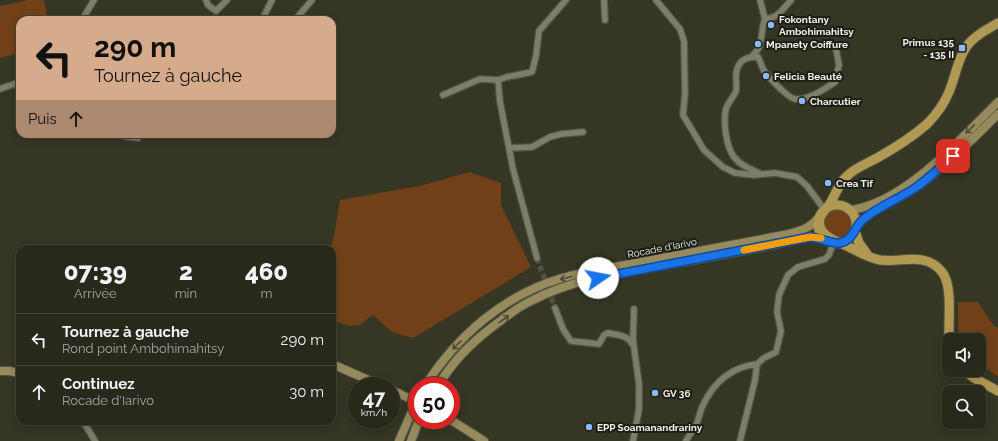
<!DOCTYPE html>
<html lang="fr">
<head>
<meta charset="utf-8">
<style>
  :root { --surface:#28291b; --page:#343528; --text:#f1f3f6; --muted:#a5a6a3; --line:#44453a }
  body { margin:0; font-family:Raleway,sans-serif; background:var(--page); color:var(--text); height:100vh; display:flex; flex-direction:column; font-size:15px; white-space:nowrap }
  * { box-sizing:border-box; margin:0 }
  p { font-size:13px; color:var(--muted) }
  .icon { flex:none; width:22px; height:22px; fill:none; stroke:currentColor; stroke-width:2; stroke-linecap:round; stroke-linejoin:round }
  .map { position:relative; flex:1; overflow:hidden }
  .side { position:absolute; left:16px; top:245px; width:320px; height:180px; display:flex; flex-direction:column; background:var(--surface); border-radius:12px; box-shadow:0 2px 10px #0003,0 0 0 1px var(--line) }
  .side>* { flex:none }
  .hud { position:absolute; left:16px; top:16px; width:320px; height:122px; border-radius:12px; box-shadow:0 2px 10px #0003,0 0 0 1px var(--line); background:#d6ab8b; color:#111; overflow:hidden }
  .tools { position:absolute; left:942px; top:333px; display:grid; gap:8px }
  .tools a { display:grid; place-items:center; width:44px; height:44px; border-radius:8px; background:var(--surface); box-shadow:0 2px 10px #0003,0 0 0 1px var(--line); font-size:20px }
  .speed { position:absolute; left:348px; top:377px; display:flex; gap:8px; font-size:20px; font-weight:700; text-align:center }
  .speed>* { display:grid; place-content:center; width:52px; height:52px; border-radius:50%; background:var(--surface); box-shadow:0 2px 10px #0003,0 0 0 1px var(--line); line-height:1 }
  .speed small { font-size:10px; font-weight:400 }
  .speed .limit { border:6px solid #d22; background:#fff; color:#111 }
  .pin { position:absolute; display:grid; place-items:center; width:34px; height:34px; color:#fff; margin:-17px; border-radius:8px; box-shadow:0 2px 6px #0006 }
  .me { position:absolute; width:44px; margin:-22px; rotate:78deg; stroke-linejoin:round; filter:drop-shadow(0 0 3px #0008) }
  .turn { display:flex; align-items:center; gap:14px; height:84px; padding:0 12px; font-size:18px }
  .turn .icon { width:52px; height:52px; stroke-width:2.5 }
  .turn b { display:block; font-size:28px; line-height:34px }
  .then { display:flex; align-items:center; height:38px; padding:0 12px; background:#0003; gap:8px; font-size:15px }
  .eta { display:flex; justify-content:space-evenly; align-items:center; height:68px; text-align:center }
  .eta b { font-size:24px; font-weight:800; line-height:28px }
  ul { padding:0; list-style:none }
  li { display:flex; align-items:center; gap:12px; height:52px; padding:0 12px; border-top:1px solid var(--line) }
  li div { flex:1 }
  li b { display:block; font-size:15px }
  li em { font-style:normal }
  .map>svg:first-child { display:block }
  .green { fill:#724018 }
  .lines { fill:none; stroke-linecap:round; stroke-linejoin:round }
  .street-tunnel { stroke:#515341; stroke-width:5.5; stroke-dasharray:5.5 3; stroke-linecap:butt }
  .street-casing { stroke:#545545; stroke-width:8 }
  .secondary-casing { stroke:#545545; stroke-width:10 }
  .primary-casing { stroke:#545545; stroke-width:11 }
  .street { stroke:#7c7e69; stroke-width:5.5 }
  .secondary { stroke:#978b5e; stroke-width:8 }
  .primary { stroke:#b19853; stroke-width:9 }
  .secondary-bridge-casing { stroke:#545545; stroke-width:10; stroke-linecap:butt }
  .secondary-bridge { stroke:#978b5e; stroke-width:8 }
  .oneway { stroke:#4e4a32 }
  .route-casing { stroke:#114b97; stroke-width:10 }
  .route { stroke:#1a73e8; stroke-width:7 }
  .slow { stroke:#f59e0b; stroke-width:7 }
  .poi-dot { fill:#88bafc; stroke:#1d1e15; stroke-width:1.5 }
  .labels { text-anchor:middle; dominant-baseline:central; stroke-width:4; stroke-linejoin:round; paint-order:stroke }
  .poi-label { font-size:10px; font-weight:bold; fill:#f0f2e6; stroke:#1d1e15; text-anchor:start }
  .street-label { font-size:10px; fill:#f0f2e6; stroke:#1d1e15 }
</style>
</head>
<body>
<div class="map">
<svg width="998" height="441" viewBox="0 0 998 441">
  <rect width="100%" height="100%" fill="#353724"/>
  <!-- green -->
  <path class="green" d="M28 0H44L48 20H20V53L0 58V6Z
    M469 172 501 183V205L531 267 413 338 392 332 373 315 360 325 349 326 332 320V249H330L334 237 340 200 424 185Z
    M837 209 847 213 851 222 849 232 840 238 830 236 823 222 827 213Z
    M958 302H978L994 326 998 328V377L979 363V340H960L958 337Z"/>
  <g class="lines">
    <!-- street-tunnel -->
    <path class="street-tunnel" d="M537 258 555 308"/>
    <defs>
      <path id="street" d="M206 0 208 5 216 11 227 0
        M604 0 605 20
        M656 0 680 29 684 41 685 94 683 115 704 150 723 167 735 173 754 175 775 173 797 177 807 186 824 209
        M760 0 765 19C778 18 783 9 791 0
        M82 20 94 0
        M262 20 272 0
        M295 20 312 0
        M752 56C754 54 757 51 758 49 763 40 761 28 765 19
        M0 89 20 82
        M443 95 480 79 498 80
        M116 134 123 136 138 138
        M510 148 532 147 550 137 561 134 583 132
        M759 173C750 169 740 165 734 157 726 147 723 121 726 109 728 102 734 97 736 91 737 87 736 82 736 78 736 63 743 56 758 57 760 60 761 65 763 69 766 75 788 98 795 99 807 101 825 89 835 82L839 65 836 49
        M537 258 513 169 500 102 498 80 507 77 532 72 536 56 539 31 566 0
        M555 308 563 329 571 341 599 344 604 335 608 333C617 335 628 335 632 344
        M83 421 95 441
        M633 441 639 409V384L633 340 634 309
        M686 441C689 435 693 431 696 425 699 419 700 411 703 405 714 382 732 367 757 364
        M740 441 755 380 757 364 764 358 776 352 781 331 777 312 779 295 788 275 798 267 825 259 829 255 833 243"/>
      <path id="secondary" d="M851 210C906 202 960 139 998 102
        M856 226C871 208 899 200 918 186 947 165 973 139 998 114
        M332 364 382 386
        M0 371H9L20 373
        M425 386C457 336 504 295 562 278 590 270 618 267 646 261 693 252 741 243 789 234 802 230 811 228 819 217
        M438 386C451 364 470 344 491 328 503 319 516 308 531 301 580 275 640 270 694 260 733 253 772 245 810 237H818L826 240
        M391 390 400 394
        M451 420 484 441
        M399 441 417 400
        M411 441 419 420"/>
      <path id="primary" d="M818 224a19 19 0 1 1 38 0a19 19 0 1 1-38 0Z
        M855 231 859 243 867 254
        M949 340C948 322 953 285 942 272 926 251 901 263 880 260 869 258 859 252 849 247 837 241 816 236 820 218 822 213 826 209 829 205 835 196 838 185 846 177 854 168 866 164 877 158 895 148 911 138 927 124 936 115 944 104 949 92 955 78 957 62 965 49 972 37 986 30 998 23
        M964 370 974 378 998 391"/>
    </defs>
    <!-- street casing -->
    <use href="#street" class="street-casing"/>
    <!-- secondary casing -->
    <use href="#secondary" class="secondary-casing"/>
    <!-- primary casing -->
    <use href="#primary" class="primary-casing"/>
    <!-- street -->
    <use href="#street" class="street"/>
    <!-- secondary -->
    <use href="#secondary" class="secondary"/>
    <!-- primary -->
    <use href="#primary" class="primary"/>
    <defs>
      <path id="secondary-bridge" d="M400 394 417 402"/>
    </defs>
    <!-- secondary-bridge casing -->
    <use href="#secondary-bridge" class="secondary-bridge-casing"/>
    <!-- secondary-bridge -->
    <use href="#secondary-bridge" class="secondary-bridge"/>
  </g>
  <!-- one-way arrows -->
  <defs><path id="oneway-shaft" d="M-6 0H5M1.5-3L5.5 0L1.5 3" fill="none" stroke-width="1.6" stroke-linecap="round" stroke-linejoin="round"/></defs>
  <g class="oneway">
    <use href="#oneway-shaft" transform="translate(970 129) rotate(136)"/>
    <use href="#oneway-shaft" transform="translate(566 278) rotate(165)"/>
    <use href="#oneway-shaft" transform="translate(504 319) rotate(-36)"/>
    <use href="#oneway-shaft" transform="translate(457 345) rotate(135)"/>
  </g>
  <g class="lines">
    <defs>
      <path id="route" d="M598 278 810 237C820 238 832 244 840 243 855 240 854 225 865 218 881 205 901 198 918 186 930 177 942 166 953 156"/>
    </defs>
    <!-- route casing -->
    <use href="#route" class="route-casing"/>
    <!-- route -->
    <use href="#route" class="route"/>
    <!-- slow -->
    <path class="slow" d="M744 250 810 237 821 238"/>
  </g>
  <!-- markers -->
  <g class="poi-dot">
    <circle cx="771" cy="25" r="4"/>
    <circle cx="758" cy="44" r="4"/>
    <rect x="958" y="44" width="8" height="8" rx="2"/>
    <circle cx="766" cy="76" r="4"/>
    <circle cx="802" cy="101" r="4"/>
    <circle cx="828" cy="183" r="4"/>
    <circle cx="655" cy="393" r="4"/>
    <circle cx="589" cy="427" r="4"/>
  </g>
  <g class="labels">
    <!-- poi labels -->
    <g class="poi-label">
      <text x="779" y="19">Fokontany<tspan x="779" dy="12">Ambohimahitsy</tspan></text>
      <text x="954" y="42" text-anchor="end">Primus 135<tspan x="954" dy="12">- 135 II</tspan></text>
      <text x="766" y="44">Mpanety Coiffure</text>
      <text x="774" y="76">Felicia Beauté</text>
      <text x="810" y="101">Charcutier</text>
      <text x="836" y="183">Crea Tif</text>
      <text x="663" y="393">GV 36</text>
      <text x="597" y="427">EPP Soamanandrariny</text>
    </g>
    <!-- street labels -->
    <g class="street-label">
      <text transform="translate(662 248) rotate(-11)">Rocade d'Iarivo</text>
    </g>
  </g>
</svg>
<div class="tools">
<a><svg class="icon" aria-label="sound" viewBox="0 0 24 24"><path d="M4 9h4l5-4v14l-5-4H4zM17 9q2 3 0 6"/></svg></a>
<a><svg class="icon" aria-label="search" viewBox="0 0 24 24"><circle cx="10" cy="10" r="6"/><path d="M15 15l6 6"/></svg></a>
</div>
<div class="speed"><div>47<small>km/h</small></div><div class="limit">50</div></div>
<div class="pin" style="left:953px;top:156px;background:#d93025"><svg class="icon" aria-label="arrive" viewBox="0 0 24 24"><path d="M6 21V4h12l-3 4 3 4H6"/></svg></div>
<svg class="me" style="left:598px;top:278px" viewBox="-20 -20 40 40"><circle r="19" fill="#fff"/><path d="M0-13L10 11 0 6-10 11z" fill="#1a73e8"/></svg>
<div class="hud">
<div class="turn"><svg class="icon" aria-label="left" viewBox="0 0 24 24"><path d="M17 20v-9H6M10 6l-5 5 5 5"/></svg><div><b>290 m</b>Tournez à gauche</div></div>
<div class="then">Puis<svg class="icon" aria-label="ahead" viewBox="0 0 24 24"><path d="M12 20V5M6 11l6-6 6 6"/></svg></div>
</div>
<section class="side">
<div class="eta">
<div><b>07:39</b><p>Arrivée</p></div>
<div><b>2</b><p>min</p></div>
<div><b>460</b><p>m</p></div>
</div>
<ul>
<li><svg class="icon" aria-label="left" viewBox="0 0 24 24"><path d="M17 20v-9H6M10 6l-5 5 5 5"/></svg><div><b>Tournez à gauche</b><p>Rond point Ambohimahitsy</p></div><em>290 m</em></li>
<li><svg class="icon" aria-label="ahead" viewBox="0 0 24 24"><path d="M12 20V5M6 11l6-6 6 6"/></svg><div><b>Continuez</b><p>Rocade d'Iarivo</p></div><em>30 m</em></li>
</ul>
</section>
</div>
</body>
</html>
